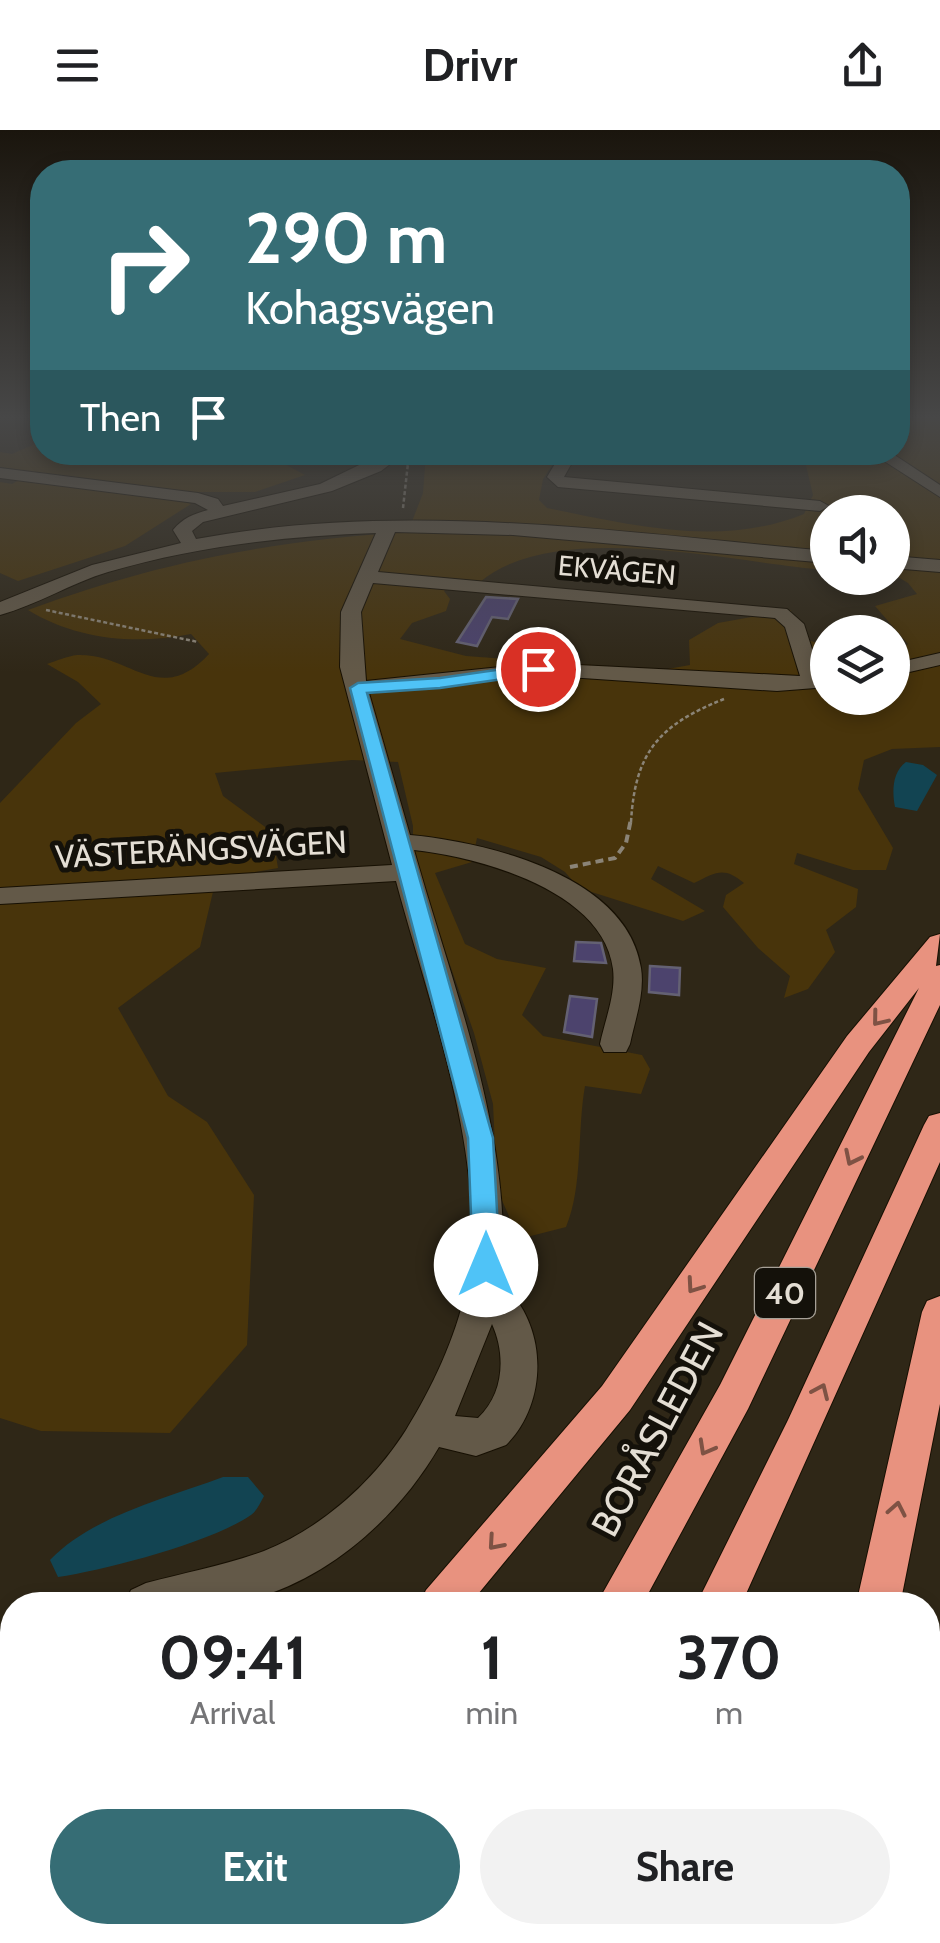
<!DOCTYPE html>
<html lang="en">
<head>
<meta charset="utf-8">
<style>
  :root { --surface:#fff; --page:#f2f2f2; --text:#202124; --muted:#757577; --accent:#366d75 }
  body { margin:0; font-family:Cabin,sans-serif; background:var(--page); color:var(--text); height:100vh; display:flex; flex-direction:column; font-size:38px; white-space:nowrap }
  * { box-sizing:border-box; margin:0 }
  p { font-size:32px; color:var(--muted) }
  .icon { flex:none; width:55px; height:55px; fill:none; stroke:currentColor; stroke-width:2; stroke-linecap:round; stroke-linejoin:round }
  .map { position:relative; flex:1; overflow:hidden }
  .panel { position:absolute; left:0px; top:1462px; width:940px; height:352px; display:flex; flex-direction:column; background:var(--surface); border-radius:40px 40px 0 0; box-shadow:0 5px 15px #0003 }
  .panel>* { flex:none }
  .guide { position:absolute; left:30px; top:30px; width:880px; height:305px; border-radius:40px; box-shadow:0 5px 15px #0003; background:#366d75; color:#fff; overflow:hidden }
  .buttons { position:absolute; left:810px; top:365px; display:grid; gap:20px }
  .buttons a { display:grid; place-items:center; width:100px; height:100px; border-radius:50%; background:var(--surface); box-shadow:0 5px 15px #0003; font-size:50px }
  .pin { position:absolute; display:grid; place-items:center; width:85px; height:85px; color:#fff; margin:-42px; border:5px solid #fff; border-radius:50%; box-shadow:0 2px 10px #0007 }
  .me { position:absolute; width:110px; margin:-55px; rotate:0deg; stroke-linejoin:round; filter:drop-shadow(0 0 8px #0008) }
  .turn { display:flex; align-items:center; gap:35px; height:210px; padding:0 50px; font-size:45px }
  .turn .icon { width:130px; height:130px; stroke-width:2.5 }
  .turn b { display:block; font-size:70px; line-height:85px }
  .then { display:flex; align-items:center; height:95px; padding:0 50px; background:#0003; gap:20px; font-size:38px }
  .eta { display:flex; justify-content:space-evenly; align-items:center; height:170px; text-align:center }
  .eta b { font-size:60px; font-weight:700; line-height:70px }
  .primary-button { display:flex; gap:20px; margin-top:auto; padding:20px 50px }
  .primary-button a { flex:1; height:115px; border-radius:60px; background:var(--accent); color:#fff; font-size:40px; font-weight:700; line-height:115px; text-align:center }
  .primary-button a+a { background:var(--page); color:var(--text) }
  header { display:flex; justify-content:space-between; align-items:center; height:130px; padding:0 50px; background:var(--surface); font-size:45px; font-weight:700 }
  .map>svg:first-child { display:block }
  .green { fill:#48340b; fill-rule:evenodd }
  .water { fill:#124452 }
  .building { fill:#4c436d; stroke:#646173; stroke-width:2.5 }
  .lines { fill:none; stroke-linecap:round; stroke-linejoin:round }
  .minor-casing { stroke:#171003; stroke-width:2 }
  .highway-casing { stroke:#171003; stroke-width:2 }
  .path-far1 { stroke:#8b8477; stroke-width:2.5; stroke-dasharray:4 2.5; stroke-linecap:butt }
  .path { stroke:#8b8477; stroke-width:4; stroke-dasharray:8 5; stroke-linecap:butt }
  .minor { fill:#635948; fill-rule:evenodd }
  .highway { fill:#e8927f; fill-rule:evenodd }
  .minor-bridge-casing { stroke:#171003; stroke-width:49; stroke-linecap:butt }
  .minor-bridge { stroke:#635948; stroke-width:46 }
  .oneway { stroke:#7e5244 }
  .route { fill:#4fc3f7; stroke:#337fa1; stroke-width:2.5 }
  .labels { text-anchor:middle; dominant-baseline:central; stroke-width:10; stroke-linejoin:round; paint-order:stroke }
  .far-street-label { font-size:28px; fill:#e4ded4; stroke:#14110a }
  .shield { fill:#14110a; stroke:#a6a097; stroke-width:2.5 }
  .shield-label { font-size:30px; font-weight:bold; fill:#e4ded4 }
  .street-label { font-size:32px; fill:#e4ded4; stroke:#14110a }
  .near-street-label { font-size:38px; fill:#e4ded4; stroke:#14110a }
</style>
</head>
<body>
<header><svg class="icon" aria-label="menu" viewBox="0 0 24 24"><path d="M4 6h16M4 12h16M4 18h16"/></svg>Drivr<svg class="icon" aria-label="share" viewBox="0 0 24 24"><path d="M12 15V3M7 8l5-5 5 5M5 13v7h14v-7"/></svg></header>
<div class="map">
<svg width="940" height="1813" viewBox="0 0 940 1813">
  <rect width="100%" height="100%" fill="#2f2717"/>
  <!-- green -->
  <path class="green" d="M898 288H940V617L892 619 864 630 858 659 893 718 886 740H853L797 723 794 734 858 759 856 777 826 800 835 822 808 859 784 868 790 846 758 818 723 777 726 765 744 753C724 736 716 742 694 753L658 736 651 749 705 781 683 791 579 758 565 742 541 727 477 708 472 732 435 743 465 814 497 829 546 838 522 885 543 906 642 925 650 939 641 964 585 956C577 1001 583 1057 566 1097L519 1109 497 1059 493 974 474 903 413 730V696L398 632 352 630 215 643 223 666 272 702 278 738 216 749 200 817 118 878 168 966 207 992 254 1065 247 1215 170 1303 41 1301 0 1288V673L76 593 101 574 78 552 47 534C56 531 68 526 77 525 131 523 159 578 209 524L191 504C136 515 77 510 28 480 158 432 271 411 408 402L423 363 426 323H560L543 349 539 370 547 378C632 395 720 418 804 384L813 365 803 323 898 322ZM828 382H892L893 444 908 453 917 464 875 476 908 514 893 525 892 568H828L827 516 795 506 791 480 718 493 689 510 690 535 662 540 466 526 400 509 412 493 446 481 450 469 444 461 457 450 480 452C556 388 733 433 827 440Z
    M42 311V322L280 323 279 331 305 345 255 362H198L181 370 191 374 125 416 18 451 0 443V352L12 354 33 342 0 337V322L12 324Z"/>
  <!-- water -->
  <path class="water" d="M906 632 923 635 937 645 917 681 895 677C892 662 892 642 906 632Z
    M223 1347H248L264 1366C260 1373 257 1381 251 1385 212 1412 106 1440 58 1447L50 1430C92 1386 167 1368 223 1347Z"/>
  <!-- building -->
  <path class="building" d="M486 467 518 469 508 489 492 487 477 516 457 512Z
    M576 812 601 813 606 833 574 831Z
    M650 836 680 838 679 865 649 862Z
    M570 866 597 869 592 907 564 902Z"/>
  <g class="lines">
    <defs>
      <path id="minor" d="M386 322H406L381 341 332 361 203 392 192 401 196 409C404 370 618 402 828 421V433L513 405 395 402 378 442 787 479 804 494 820 544H828V557L777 561 538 545 369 563 410 705C486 712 627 745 641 838 645 863 635 890 630 914L626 922H604L600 914C605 890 616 864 613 839 603 760 478 727 414 720 454 862 513 1005 502 1154 548 1194 549 1272 506 1315L476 1326 439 1317C395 1393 315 1462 224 1475 192 1479 156 1475 124 1475L131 1460 146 1453C184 1443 226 1435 264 1421 322 1398 373 1352 406 1300 432 1258 455 1209 466 1160 492 1040 427 868 396 751L0 774V758L392 735 340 537 341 482 376 403C285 406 196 416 108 442 71 453 37 475 0 485V472L92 435 181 413 173 400C183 388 193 384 208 380L195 373 0 348V338L198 363 218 369 223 376 320 354ZM373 453 775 488 785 497 800 546 538 533 366 551 361 482ZM492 1194C506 1225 504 1264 478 1288L455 1286Z
        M562 322H578L564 347 820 371 829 376 820 381 558 357 547 347Z
        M870 322H890L940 355V367Z
        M892 426 940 430V442L892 438Z
        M940 523V535L892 546V534Z
        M12 1510V1556L0 1562V1515Z
        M0 1608 12 1614V1669L0 1664Z
        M0 1742 12 1747V1802H36L39 1813H0Z
        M104 1802H162L158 1813H99Z"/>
      <path id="highway" d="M940 804 936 836 940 835V875L748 1279 642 1475H596L720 1255 919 858 869 922 630 1280 469 1475H419L426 1460 602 1256 847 906 930 807Z
        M940 983V1032L741 1475H696L788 1290 924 995 929 986Z
        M940 1166V1274L900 1475H856L922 1182 927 1171Z
        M532 1802H583L579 1813H527Z
        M787 1802H839L837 1813H785Z"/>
    </defs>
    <!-- minor casing -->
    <use href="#minor" class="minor-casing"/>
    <!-- highway casing -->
    <use href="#highway" class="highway-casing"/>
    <!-- path-far1 -->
    <path class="path-far1" d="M403 378 408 333
      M46 480 198 512
      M631 692C635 622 659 595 724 569"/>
    <!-- path -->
    <path class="path" d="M570 737 615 728 626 713 631 689"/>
    <!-- minor -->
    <use href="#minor" class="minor"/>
    <!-- highway -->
    <use href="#highway" class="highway"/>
    <defs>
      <path id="minor-bridge" d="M428 1802 445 1813"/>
    </defs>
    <!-- minor-bridge casing -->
    <use href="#minor-bridge" class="minor-bridge-casing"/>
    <!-- minor-bridge -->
    <use href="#minor-bridge" class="minor-bridge"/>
  </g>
  <!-- one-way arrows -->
  <defs><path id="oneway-chevron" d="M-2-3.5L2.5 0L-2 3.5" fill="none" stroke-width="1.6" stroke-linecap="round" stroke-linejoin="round" transform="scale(2.5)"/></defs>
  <g class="oneway">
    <use href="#oneway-chevron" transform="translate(879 889) rotate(129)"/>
    <use href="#oneway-chevron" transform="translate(852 1028) rotate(116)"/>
    <use href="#oneway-chevron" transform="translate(694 1156) rotate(125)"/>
    <use href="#oneway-chevron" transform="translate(821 1261) rotate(-66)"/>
    <use href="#oneway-chevron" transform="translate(706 1318) rotate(119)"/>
    <use href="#oneway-chevron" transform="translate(897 1379) rotate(-79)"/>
    <use href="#oneway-chevron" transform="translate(495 1413) rotate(131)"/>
  </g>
  <!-- sky -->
  <linearGradient id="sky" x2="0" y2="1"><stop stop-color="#1a150d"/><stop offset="0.53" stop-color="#474747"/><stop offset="1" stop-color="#474747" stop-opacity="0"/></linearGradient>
  <rect width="940" height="542" fill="url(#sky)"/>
  <!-- route -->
  <path class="route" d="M538 534 544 536V543L440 558 367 563 493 1008 500 1135 496 1143H477L473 1135 468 1008 350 558 358 553 440 548Z"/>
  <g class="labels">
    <!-- far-street labels -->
    <g class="far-street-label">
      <text transform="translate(617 440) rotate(5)">EKVÄGEN</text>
    </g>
    <!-- shield labels -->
    <rect class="shield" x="755" y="1138" width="60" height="50" rx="8"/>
    <g class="shield-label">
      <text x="785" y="1163">40</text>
    </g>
    <!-- street labels -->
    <g class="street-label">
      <text transform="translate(201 719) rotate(-3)">VÄSTERÄNGSVÄGEN</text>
    </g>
    <!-- near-street labels -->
    <g class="near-street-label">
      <text transform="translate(657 1299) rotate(-62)">BORÅSLEDEN</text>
    </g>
  </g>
</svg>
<div class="buttons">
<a><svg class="icon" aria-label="sound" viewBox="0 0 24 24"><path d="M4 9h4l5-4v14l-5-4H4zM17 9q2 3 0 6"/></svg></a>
<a><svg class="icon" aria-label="layers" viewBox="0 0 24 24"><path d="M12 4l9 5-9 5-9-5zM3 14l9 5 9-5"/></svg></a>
</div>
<div class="pin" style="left:538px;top:539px;background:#d93025"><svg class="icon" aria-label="arrive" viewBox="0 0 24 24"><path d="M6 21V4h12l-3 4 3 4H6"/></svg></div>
<svg class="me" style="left:486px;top:1135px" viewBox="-20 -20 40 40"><circle r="19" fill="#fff"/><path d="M0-13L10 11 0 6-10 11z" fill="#4fc3f7"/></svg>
<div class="guide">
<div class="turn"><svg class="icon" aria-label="right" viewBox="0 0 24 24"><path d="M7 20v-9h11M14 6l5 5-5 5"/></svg><div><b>290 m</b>Kohagsvägen</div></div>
<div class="then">Then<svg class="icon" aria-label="arrive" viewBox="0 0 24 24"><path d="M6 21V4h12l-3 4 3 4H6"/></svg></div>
</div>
<section class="panel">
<div class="eta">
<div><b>09:41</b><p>Arrival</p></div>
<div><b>1</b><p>min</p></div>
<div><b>370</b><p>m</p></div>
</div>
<div class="primary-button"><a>Exit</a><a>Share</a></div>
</section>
</div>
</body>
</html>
